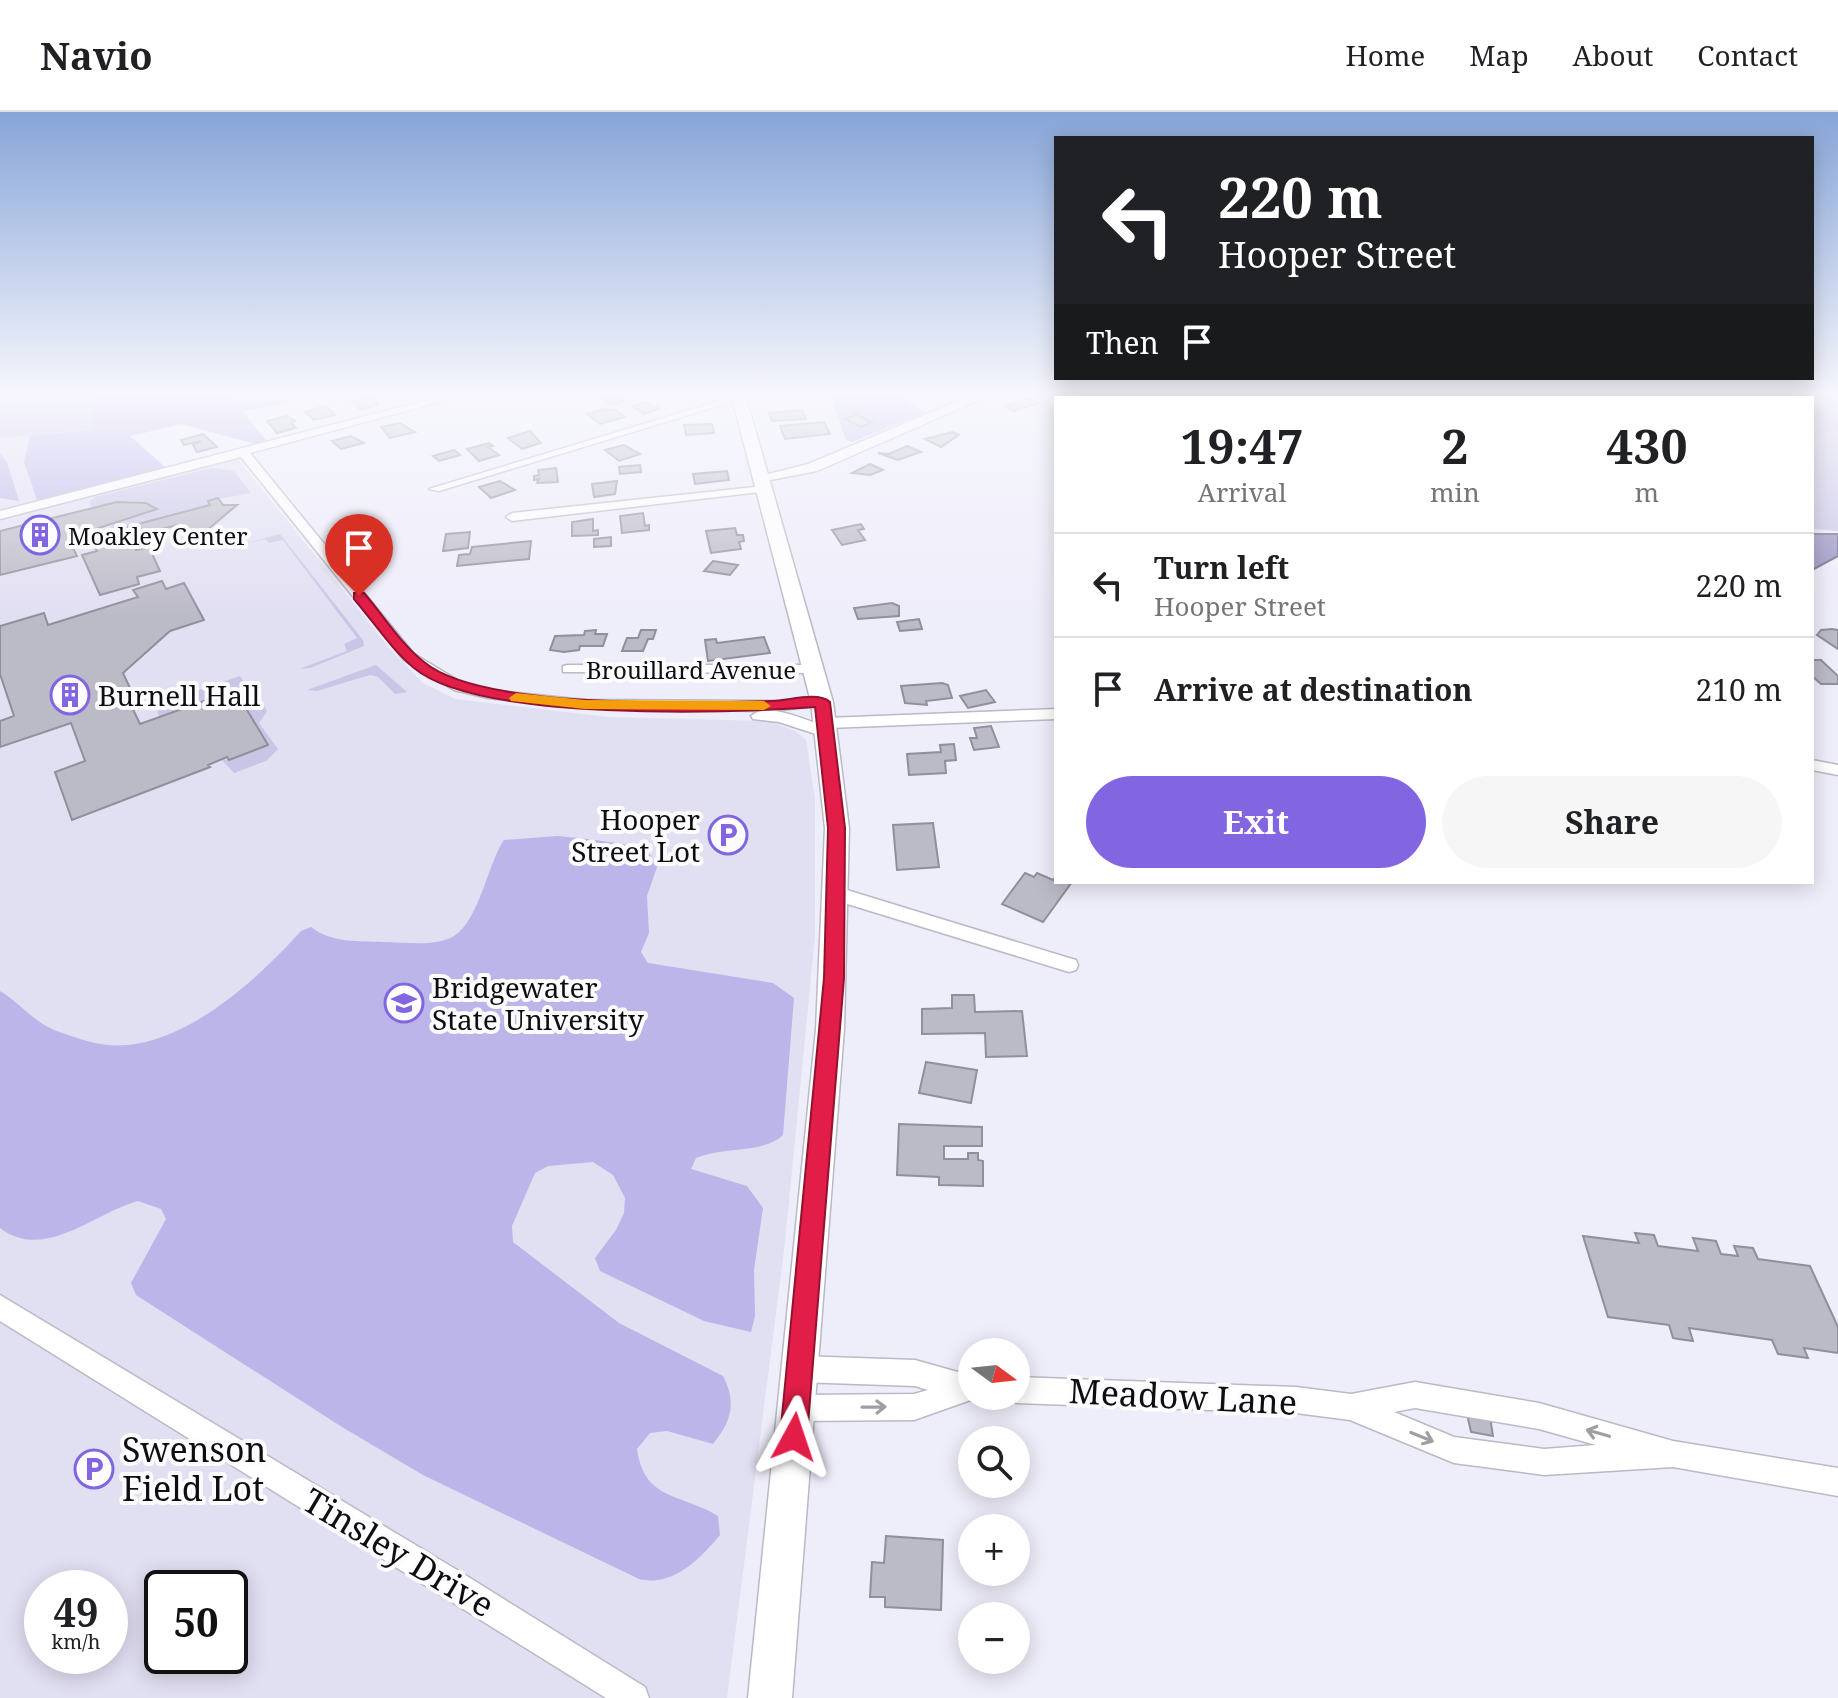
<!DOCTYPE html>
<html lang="en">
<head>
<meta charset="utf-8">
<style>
  :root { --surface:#fff; --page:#f6f6f6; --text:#202124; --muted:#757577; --line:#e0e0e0; --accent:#8266e1 }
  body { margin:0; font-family:"Noto Serif",serif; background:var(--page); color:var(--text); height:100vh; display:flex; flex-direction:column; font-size:30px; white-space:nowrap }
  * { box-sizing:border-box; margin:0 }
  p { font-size:26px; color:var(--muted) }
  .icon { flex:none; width:44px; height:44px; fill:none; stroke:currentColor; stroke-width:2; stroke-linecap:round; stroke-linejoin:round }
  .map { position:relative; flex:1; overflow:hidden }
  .side { position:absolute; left:1054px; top:284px; width:760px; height:488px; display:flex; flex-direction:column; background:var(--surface); border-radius:0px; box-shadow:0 4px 20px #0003 }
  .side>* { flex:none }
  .top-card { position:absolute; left:1054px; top:24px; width:760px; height:244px; border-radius:0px; box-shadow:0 4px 20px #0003; background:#202124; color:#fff; overflow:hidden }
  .needle { width:52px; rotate:105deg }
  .controls { position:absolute; left:958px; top:1226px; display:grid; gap:16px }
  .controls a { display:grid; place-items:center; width:72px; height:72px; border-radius:50%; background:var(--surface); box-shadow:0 4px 20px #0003; font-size:40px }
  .speed { position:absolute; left:24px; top:1458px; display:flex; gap:16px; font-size:40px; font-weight:700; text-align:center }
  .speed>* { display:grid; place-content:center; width:104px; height:104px; border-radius:50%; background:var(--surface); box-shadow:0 4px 20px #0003; line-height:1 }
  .speed small { font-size:20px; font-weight:400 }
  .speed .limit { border:4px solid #111; border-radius:12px; background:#fff; color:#111 }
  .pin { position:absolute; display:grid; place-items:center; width:68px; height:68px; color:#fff; margin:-82px -34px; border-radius:50% 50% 50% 0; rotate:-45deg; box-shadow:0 0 8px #0007 }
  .pin .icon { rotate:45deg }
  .me { position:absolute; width:88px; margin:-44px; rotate:5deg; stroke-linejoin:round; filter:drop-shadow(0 0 6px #0008) }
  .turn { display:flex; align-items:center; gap:28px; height:168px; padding:0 32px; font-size:36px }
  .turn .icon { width:104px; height:104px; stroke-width:2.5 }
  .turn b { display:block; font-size:56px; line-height:68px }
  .then { display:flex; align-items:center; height:76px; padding:0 32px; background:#0003; gap:16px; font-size:30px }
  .eta { display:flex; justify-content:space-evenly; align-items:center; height:136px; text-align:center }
  .eta b { font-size:48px; font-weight:700; line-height:56px }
  .action { display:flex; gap:16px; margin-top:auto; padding:16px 32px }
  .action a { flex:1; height:92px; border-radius:48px; background:var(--accent); color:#fff; font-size:32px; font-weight:700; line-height:92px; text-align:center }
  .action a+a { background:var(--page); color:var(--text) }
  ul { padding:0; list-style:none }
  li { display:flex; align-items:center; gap:24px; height:104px; padding:0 32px; border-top:2px solid var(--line) }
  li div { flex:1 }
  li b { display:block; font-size:30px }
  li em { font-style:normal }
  header { display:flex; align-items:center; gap:48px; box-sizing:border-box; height:112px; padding:0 40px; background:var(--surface); border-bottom:2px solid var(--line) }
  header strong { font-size:38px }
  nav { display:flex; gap:44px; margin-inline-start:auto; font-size:28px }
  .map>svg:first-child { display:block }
  .built { fill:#e1dff2; fill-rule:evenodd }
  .green { fill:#c9c5e6 }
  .forest { fill:#bbb5e9 }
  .water { fill:#968fc1; stroke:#6d688c; stroke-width:2 }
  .building { fill:#bbbac7; stroke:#908f9b; stroke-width:2 }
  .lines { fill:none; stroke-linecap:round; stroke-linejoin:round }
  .minor-casing { stroke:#bab9c5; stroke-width:3 }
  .tertiary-casing { stroke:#bab9c5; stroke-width:3 }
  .secondary-casing { stroke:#bab9c5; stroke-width:3 }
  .minor { fill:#fff; fill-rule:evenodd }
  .tertiary { fill:#fff; fill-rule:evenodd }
  .secondary { fill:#fff; fill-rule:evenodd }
  .oneway { stroke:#9f9ea0 }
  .route { fill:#e11d48; stroke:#92132f; stroke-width:2 }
  .slow { fill:#f59e0b }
  .labels { text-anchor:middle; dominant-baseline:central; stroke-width:8; stroke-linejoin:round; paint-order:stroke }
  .far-poi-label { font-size:24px; fill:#0e0d11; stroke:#fcfbfe; text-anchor:start }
  .far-street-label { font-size:24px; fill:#0e0d11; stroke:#fcfbfe }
  .poi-label { font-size:28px; fill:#0e0d11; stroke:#fcfbfe; text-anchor:start }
  .near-street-label { font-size:34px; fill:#0e0d11; stroke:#fcfbfe }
  .near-poi-label { font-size:34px; fill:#0e0d11; stroke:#fcfbfe; text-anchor:start }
</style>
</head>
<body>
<header>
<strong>Navio</strong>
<nav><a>Home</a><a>Map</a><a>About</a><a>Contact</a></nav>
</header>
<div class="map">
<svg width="1838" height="1586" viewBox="0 0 1838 1586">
  <rect width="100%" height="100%" fill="#eeedfa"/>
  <!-- built -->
  <path class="built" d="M0 282 199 308 24 350 40 396 236 345 390 537 423 571 455 587 608 605 769 609 795 619 806 628 815 687V824L785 1130 727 1586H0ZM42 1476H110V1544H42ZM162 1476H230V1544H162Z"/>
  <!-- green -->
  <path class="green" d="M0 282H96L94 317 0 326Z
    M1287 282H1838V419L1812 417V286H1289Z
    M211 356 234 359 251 381 208 389 210 393 119 418 110 415 119 408 157 397 132 389 92 395 89 390 95 385Z
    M280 422 363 528 364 534 310 556 299 557 347 539 344 532 357 526 283 428 269 431 265 427 222 438Z
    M376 553 407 580 395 582 378 565 370 563 317 579 307 578Z
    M240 564C248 578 259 584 267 599L259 611 278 637 266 649 234 661 221 647 229 648 268 633 235 578 160 605 157 600 167 589Z"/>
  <!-- forest -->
  <path class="forest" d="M95 282H235L233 289 288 287 286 292 242 299 266 328 255 332 181 312 130 324 165 355 37 388 24 350 30 323 92 318Z
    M829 282H896L925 301 852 330 846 328Z
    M0 341 7 350 19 389 0 386Z
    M557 724C572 725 637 732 646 739 651 742 654 749 657 755L647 784 649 821 641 840 648 851 773 871 794 886 783 1023C763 1042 723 1034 696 1046L691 1057 747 1074 763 1096 754 1158 755 1204 751 1220 704 1209 600 1159 595 1146 616 1118 624 1101 625 1086 613 1063 593 1050 548 1054 535 1061 512 1114 513 1130 619 1211 723 1264C737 1291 731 1310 713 1332L667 1319 650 1321 637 1337C644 1389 681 1381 718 1404L720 1423C699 1448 673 1475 639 1467L423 1363 342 1315 136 1183 131 1171 166 1107 161 1097 138 1089C94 1101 44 1150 0 1116V879C20 891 33 909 54 918 70 924 90 931 107 933 179 940 256 869 301 819L311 815C332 831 358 829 383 830 403 830 426 834 445 828 478 820 486 754 504 728Z"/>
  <!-- water -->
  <path class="water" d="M1812 422H1838V444L1812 458Z"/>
  <!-- building -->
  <path class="building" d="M597 282H614L624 289 612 293Z
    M372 284 378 292 361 298 352 289Z
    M1027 286 1038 291 1013 299 1005 294Z
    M647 290 659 297 644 302 633 294Z
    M326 294 335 303 314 308 305 300Z
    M604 297 615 298 625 305 600 312 587 302Z
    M802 298 806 307 772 309 769 301Z
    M856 303 872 310 861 315 845 307Z
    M287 304 295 309 291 310 296 316 277 321 267 309Z
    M824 310 830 322 785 327 780 314Z
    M400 311 415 320 390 326 381 315Z
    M712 312 714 321 686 323 684 313Z
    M530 319 541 331 522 337 508 326Z
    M952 320 959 323 941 335 925 327Z
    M203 322 217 335 197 340 193 333 201 329 184 333 181 328Z
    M351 324 364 331 341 337 332 329Z
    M489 331 493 334 488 335 499 343 479 349 467 337Z
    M624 333 640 342 619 349 605 338Z
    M907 334 921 340 898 348 878 341 889 342Z
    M454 338 460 343 439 349 433 344Z
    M870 352 883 358 870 363 852 361Z
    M640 353 641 360 620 362 619 355Z
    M556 356 558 370 537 371 539 367 534 368V364L539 363 538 358Z
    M727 359 729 368 695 372 693 362Z
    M500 369 515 378 491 386 479 375Z
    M617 369 615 382 594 385 592 372Z
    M218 386 223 393H237L206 419 182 421 178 413 130 425 136 438 149 435 160 459 137 465 139 472 100 483 82 443 97 439 93 431 109 427 106 423 110 422 104 421 210 393 208 389Z
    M117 390 146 391 157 397 68 426 77 444 0 463V419Z
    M643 401 645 414 649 413V418L622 421 620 404Z
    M593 407V419L598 418V423L572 424V410Z
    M861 412 864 417 858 418 865 428 842 433 832 418Z
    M735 416 737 423H743L744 429 739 430 741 437 711 441 706 419Z
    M470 420 468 436 443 439 446 422Z
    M611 425V434L594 435V427Z
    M531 429 529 447 457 454 459 443 470 442 472 435Z
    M713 449 738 453 730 463 704 459Z
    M162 469 166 477 184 471 204 508 170 519 123 561 136 589 130 591 140 612 235 578 268 633 229 648 227 645 208 653 210 655 72 708 55 660 85 649 71 611 0 635V609L14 604 0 562V514L44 501 48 513 138 485 133 478Z
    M892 491 899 494V504L858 507 854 496Z
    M919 507 922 517 900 519 897 510Z
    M1832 517 1838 518V537L1817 523 1821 518Z
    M596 518 595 522H607L603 534H580L579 538 564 540 550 538 555 524 584 523 585 519Z
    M641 518H656L653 527H648L643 539H622L627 526H638Z
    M764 525 770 541 708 549 705 528 716 527 717 531Z
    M1812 548H1821L1838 564V572H1821L1812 564Z
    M942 571 948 573 952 586 926 589 927 593 905 591 901 574Z
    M986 578 995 590 968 596 960 584Z
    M991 614 999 635 974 638 970 626H977L974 616Z
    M954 632 956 648 945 649 946 661 909 663 907 642 941 640 940 633Z
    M933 711 939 755 897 758 893 713Z
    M1025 761 1034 765 1037 761 1053 768 1056 764V770H1072L1043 810 1002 792Z
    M952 883H974L975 900 1022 899 1027 944 986 945 985 921 922 922V897L952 896Z
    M926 950 977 958 971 991 919 981Z
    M899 1012 982 1015V1034H944V1047H968V1041H978V1048L983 1049V1074L939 1073V1065L897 1063Z
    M1635 1121 1654 1123 1658 1134 1698 1139 1693 1126 1716 1129 1721 1142 1738 1144 1734 1134 1753 1136 1758 1147 1810 1154 1838 1215V1241L1804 1236 1808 1246 1778 1242 1772 1228 1689 1216 1693 1229 1678 1227 1673 1226 1669 1213 1608 1205 1583 1124 1639 1131Z
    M1467 1302 1490 1305 1493 1324 1471 1320Z
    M886 1424 943 1428 941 1498 885 1495V1485H870L872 1450 884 1451Z"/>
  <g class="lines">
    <defs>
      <path id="minor" d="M451 282H469L250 341 414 542 464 572 488 578 585 588 771 589 822 586 829 590 827 593 771 599 585 596 488 586 454 578 404 548 241 345 0 407V399Z
        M1171 282H1181L1182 283 1177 286Z
        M736 284 744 286 439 379 429 377Z
        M764 374 770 377 768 379 512 409 506 405 512 401Z
        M568 553H814L821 557 814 561 563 560V554Z
        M1056 597V607L828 616 836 621 828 626 779 610 753 607 751 604C768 590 802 607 821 613L822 608 827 606Z
        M1812 648 1838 653V663L1812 658Z
        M837 775 1069 846 1076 848 1078 853 1076 858 1069 860 831 787 828 782 831 777Z
        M0 1183 462 1461 645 1575 649 1586H606L0 1209Z
        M799 1244 915 1248 972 1264V1284H982L914 1308 796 1309 787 1305 783 1296 787 1287 796 1283 914 1282 928 1278 915 1274 799 1270 790 1266 786 1257 790 1248Z
        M1016 1265 1296 1275 1351 1282 1415 1270 1539 1291 1673 1329 1838 1356V1384L1673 1355 1544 1363 1454 1351 1350 1308 1296 1301 1016 1291 1006 1284H1016ZM1415 1296 1539 1317 1596 1333 1544 1337 1454 1325 1394 1300Z"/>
      <path id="tertiary" d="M975 282H993L817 359 760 370 753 366 808 352Z"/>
      <path id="secondary" d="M731 282H745L833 590 849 716 844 917 792 1586H748L816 917 825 716 811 590Z"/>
    </defs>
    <!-- minor casing -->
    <use href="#minor" class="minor-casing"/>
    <!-- tertiary casing -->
    <use href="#tertiary" class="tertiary-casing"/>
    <!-- secondary casing -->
    <use href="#secondary" class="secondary-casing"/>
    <!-- minor -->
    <use href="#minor" class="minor"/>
    <!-- tertiary -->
    <use href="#tertiary" class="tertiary"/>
    <!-- secondary -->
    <use href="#secondary" class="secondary"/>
  </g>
  <!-- one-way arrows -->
  <defs><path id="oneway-shaft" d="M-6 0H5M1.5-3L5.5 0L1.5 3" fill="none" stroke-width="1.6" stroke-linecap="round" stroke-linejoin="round" transform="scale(2)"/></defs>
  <g class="oneway">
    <use href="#oneway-shaft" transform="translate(874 1295) rotate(-1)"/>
    <use href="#oneway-shaft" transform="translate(1598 1321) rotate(-164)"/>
    <use href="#oneway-shaft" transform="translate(1422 1325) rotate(22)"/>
  </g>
  <!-- sky -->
  <linearGradient id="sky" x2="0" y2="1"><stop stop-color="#87a5d8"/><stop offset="0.56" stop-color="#f7f7fd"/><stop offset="1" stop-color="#f7f7fd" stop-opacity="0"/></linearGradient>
  <rect width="1838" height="504" fill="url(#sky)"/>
  <!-- route -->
  <path class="route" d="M354 481H364C383 503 401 532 424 550 482 598 692 591 771 589 787 589 818 579 830 590L845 716 844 866 807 1325 803 1335 794 1339 784 1335 780 1325 824 866 828 716 815 595C728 601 479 610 414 556 392 538 373 509 354 487Z"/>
  <!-- slow -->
  <path class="slow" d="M516 581 585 588 764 589 771 594 764 598 585 597 511 589 509 586Z"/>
  <!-- icons -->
  <defs>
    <symbol id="building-ring" viewBox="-11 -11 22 22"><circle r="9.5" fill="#fcfbfe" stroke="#8266e1" stroke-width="1.5"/><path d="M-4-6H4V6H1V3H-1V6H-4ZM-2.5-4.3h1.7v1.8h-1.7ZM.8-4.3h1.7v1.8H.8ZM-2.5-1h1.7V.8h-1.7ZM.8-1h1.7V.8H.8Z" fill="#8266e1"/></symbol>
    <symbol id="parking-ring" viewBox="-11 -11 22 22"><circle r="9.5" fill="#fcfbfe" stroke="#8266e1" stroke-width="1.5"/><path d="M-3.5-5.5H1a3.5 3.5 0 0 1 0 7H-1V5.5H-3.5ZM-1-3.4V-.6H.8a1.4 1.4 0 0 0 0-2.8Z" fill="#8266e1"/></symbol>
    <symbol id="university-ring" viewBox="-11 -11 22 22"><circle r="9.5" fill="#fcfbfe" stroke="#8266e1" stroke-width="1.5"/><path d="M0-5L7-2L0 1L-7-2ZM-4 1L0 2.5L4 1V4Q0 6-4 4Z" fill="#8266e1"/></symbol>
  </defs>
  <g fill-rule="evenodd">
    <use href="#building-ring" x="18" y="401" width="44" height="44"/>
    <use href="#building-ring" x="48" y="561" width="44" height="44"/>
    <use href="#parking-ring" x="706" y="701" width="44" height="44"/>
    <use href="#university-ring" x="382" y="869" width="44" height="44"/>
    <use href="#parking-ring" x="72" y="1335" width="44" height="44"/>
  </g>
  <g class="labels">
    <!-- far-poi labels -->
    <g class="far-poi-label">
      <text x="68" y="423">Moakley Center</text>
    </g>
    <!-- far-street labels -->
    <g class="far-street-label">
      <text x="691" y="557">Brouillard Avenue</text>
    </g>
    <!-- poi labels -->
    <g class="poi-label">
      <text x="98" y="583">Burnell Hall</text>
      <text x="700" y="707" text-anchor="end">Hooper<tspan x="700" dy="32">Street Lot</tspan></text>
      <text x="432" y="875">Bridgewater<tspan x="432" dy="32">State University</tspan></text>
    </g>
    <!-- near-street labels -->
    <g class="near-street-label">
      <text transform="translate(1183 1284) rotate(3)">Meadow Lane</text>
      <text transform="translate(399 1440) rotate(31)">Tinsley Drive</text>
    </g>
    <!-- near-poi labels -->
    <g class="near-poi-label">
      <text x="122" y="1337">Swenson<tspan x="122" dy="39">Field Lot</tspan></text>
    </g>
  </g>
</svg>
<div class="controls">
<a><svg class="needle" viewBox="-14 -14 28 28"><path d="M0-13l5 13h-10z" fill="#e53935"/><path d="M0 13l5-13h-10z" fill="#757577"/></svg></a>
<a><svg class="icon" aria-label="search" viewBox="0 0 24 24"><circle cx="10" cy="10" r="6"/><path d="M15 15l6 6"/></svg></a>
<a>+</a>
<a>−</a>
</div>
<div class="speed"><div>49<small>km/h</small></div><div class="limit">50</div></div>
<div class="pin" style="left:359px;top:484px;background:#d93025"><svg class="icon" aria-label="arrive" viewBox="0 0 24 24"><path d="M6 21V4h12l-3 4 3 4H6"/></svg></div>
<svg class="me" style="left:794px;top:1325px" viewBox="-20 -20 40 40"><path d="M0-17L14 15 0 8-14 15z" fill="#e11d48" stroke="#fff" stroke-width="4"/></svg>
<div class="top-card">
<div class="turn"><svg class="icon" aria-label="left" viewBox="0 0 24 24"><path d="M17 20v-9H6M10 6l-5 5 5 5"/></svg><div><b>220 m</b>Hooper Street</div></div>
<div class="then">Then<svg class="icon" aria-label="arrive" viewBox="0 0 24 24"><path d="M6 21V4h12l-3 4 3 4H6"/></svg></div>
</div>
<section class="side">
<div class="eta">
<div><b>19:47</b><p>Arrival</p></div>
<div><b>2</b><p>min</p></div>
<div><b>430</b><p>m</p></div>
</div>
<ul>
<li><svg class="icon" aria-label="left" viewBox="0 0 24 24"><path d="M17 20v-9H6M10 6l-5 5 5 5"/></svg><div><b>Turn left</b><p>Hooper Street</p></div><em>220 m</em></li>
<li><svg class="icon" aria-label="arrive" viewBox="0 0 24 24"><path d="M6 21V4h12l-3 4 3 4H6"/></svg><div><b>Arrive at destination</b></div><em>210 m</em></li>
</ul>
<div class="action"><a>Exit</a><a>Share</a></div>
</section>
</div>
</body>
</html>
